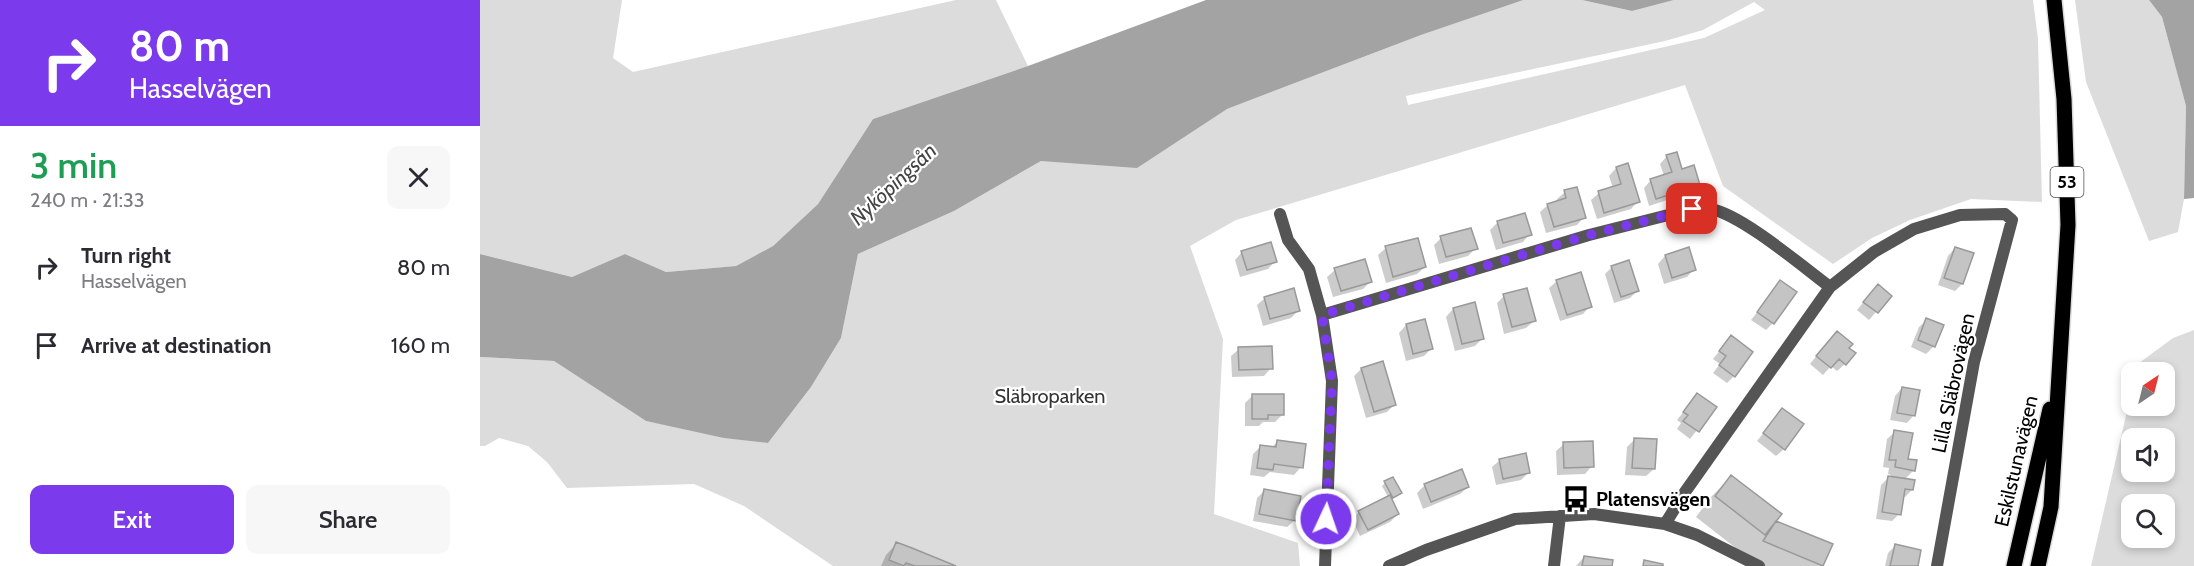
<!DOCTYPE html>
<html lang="en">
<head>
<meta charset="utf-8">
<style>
  :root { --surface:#fff; --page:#f7f7f7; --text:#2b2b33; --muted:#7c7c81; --accent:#7c3aed }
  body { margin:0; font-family:Cabin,sans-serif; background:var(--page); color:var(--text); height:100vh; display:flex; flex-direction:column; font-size:22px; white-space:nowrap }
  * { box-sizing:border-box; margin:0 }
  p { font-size:20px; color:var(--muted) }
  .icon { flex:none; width:33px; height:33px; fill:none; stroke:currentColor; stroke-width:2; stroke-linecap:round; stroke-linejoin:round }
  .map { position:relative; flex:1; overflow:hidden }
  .sheet { display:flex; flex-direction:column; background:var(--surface); width:480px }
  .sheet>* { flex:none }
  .top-card { background:#7c3aed; color:#fff; overflow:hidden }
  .needle { width:39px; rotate:35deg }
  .buttons { position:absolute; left:1641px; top:362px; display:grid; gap:12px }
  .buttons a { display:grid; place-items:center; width:54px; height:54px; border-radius:12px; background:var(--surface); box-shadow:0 3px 9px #0003; font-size:30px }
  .pin { position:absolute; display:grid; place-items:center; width:51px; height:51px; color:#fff; margin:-26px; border-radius:12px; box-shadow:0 3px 9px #0006 }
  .me { position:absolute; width:66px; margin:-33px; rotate:3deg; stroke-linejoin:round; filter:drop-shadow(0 0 4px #0008) }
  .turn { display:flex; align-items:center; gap:21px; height:126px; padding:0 30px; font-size:27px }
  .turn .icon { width:78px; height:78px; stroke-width:2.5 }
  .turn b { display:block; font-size:42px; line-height:51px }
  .round { display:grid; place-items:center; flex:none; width:63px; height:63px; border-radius:12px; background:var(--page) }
  .head { display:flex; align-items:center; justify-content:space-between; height:102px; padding:0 30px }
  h1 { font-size:36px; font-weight:600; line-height:45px; color:#1e9e55 }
  .action { display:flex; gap:12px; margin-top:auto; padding:12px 30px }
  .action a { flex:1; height:69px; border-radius:12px; background:var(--accent); color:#fff; font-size:24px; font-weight:600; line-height:69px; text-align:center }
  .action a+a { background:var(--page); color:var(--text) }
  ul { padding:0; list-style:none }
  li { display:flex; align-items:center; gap:18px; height:78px; padding:0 30px }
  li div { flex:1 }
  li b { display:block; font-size:22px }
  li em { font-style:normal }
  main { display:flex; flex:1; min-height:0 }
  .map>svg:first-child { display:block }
  .green { fill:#dcdcdc; fill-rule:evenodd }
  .water { fill:#a3a3a3 }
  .shadow { fill:#0003 }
  .building { fill:#c4c4c4; stroke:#999; stroke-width:1.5 }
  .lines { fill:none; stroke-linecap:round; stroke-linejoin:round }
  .primary-casing { stroke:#dbdbdb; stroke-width:18 }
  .street { stroke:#555; stroke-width:12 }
  .primary { stroke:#000; stroke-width:15 }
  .route { stroke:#7c3aed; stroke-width:10; stroke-dasharray:0 18 }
  .labels { text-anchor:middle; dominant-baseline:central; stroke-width:4.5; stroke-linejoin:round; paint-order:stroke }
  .shield { fill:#fff; stroke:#4c4c4c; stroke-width:1.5 }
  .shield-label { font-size:18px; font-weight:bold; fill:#000 }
  .street-label { font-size:20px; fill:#000; stroke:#fff }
  .park-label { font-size:20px; fill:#333; stroke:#fff }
  .poi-label { font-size:20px; font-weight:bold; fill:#000; stroke:#fff; text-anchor:start }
  .water-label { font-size:21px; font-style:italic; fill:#444; stroke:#fff }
</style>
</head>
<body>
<main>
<section class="sheet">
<div class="top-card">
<div class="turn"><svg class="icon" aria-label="right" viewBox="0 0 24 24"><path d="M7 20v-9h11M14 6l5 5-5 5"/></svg><div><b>80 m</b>Hasselvägen</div></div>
</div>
<div class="head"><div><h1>3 min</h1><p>240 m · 21:33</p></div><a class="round"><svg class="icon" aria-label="close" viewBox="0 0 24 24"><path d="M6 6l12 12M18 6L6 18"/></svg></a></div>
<ul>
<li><svg class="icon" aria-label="right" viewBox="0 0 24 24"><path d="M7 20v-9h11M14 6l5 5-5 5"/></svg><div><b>Turn right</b><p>Hasselvägen</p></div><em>80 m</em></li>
<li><svg class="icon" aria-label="arrive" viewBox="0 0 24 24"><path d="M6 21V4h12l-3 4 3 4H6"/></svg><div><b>Arrive at destination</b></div><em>160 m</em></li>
</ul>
<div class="action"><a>Exit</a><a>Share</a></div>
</section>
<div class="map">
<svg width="1714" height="566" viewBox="0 0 1714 566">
  <rect width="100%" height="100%" fill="#fff"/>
  <!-- green -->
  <path class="green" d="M0 0H142L133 58 153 72 476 0H516L548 66 393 119 338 204 293 246 256 266 186 272 145 254 92 277 0 254Z
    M1040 0H1102L1152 11 1194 0H1553L1558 39 1562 202 1491 199 1430 220 1392 238 1353 264 1243 186 1205 85 756 220 710 246 743 339 734 514 818 543 820 566H353L264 506 214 484 87 488 67 462 48 446 19 438 5 446H0V357L74 361 166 421 288 443 331 387 361 338 378 254 474 211 561 161 747 109 941 35ZM1274 2 1285 10 1224 38 928 105 926 96 1185 41 1223 30Z
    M1595 0H1669L1682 17 1706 106 1704 199 1698 232 1669 241 1606 82Z
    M1714 330V566H1611L1651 394 1652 405H1684V372H1657L1659 363 1693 338ZM1652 438H1684V471H1652ZM1652 504H1684V537H1652Z"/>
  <!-- water -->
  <path class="water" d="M726 0H1043L941 35 747 109 657 168 561 161 474 211 378 254 361 338 331 387 288 443 244 438 166 421 74 361 0 357V254L92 277 145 254 186 272 256 266 293 246 338 204 393 119 548 66Z
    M1102 0H1194L1152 11Z
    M1669 0H1714V198L1704 199 1706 106 1682 17Z"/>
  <!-- shadow -->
  <path class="shadow" d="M1187 156 1219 185 1211 192 1169 206 1164 188 1171 180 1184 176 1180 164Z
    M1136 168 1158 201 1151 209 1117 219 1111 200 1119 193 1133 188 1129 176Z
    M1085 192 1104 217 1097 225 1066 233 1060 212 1068 205 1078 202 1077 199Z
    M1018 222 1050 234 1043 242 1016 250 1010 230Z
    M961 238 996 248 988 256 959 264 954 245Z
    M906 248 945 267 937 274 906 283 898 255Z
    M1475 248 1482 284 1475 291 1458 285 1468 256Z
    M762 252 795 261 788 269 760 277 755 260Z
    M1185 256 1214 269 1207 277 1184 284 1178 264Z
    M1132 267 1158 290 1150 298 1134 303 1125 274Z
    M855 270 890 282 883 289 853 297 847 277Z
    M1077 281 1110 306 1103 314 1080 321 1069 288Z
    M1301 282 1293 323 1286 330 1271 320Z
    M1391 293 1410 296 1389 320 1377 310Z
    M1024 296 1054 321 1046 328 1024 334 1017 303Z
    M785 298 818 311 811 318 783 326 777 305Z
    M973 309 1003 338 995 346 975 351 966 317Z
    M1447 320 1454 346 1446 354 1431 347 1439 327Z
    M926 325 951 349 944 356 926 361 919 333Z
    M1251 337 1254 376 1247 383 1233 373 1240 364 1233 359Z
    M1349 340 1367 348 1365 364 1357 371 1351 366 1343 375 1330 364Z
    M759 349 791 368 784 376 752 377 751 356Z
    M881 369 914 405 907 412 886 418 874 376Z
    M1422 388 1434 415 1427 423 1410 420 1415 396Z
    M1217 395 1235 407 1210 439 1197 429 1201 423 1197 420Z
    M772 396 802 415 795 422H783L779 426H765V403Z
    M1302 410 1304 449 1296 456 1277 441Z
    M1415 432 1427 460 1434 470 1424 480 1432 490 1425 497H1422L1419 514 1412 521 1396 519 1401 485 1411 475 1408 474 1409 468 1403 467 1407 439Z
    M1154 440 1174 469 1166 476 1145 475 1147 447Z
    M797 442 821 467 814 475 790 472 784 477 770 475 773 454 780 447 791 448Z
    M1084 444 1112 466 1105 474 1077 475 1076 451Z
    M1020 460 1048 473 1041 480 1016 485 1012 467Z
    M981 471 988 487 980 494 943 509 937 493 945 485Z
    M1251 477 1294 521 1351 545 1342 566H1276L1266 556 1216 517 1231 497Z
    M905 483 920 493 910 500 918 514 910 522 880 536 872 519 879 512 908 497 902 486Z
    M784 491 815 520 807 527 773 521 777 498Z
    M417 543 472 566H401L406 555Z
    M1416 545 1436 566H1405L1408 553Z
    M1104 557 1131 566H1096Z"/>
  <!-- building -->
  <path class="building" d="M1197 152 1202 169 1214 165 1220 185 1176 199 1170 179 1192 172 1186 155Z
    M1148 163 1160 202 1124 213 1118 191 1141 184 1136 167Z
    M1097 187 1106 218 1074 227 1067 204 1086 198 1084 190Z
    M1045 213 1052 235 1023 243 1017 221Z
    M991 228 998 249 966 257 960 236Z
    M938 238 946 267 913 277 905 246Z
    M791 242 797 262 767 270 761 251Z
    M1209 247 1216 270 1192 278 1185 255Z
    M1475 247 1494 253 1483 284 1464 278Z
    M885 259 892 282 861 291 854 268Z
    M1149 260 1159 291 1141 297 1131 266Z
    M1101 272 1112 307 1087 315 1076 280Z
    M1300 280 1317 292 1294 324 1277 312Z
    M1398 284 1412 296 1398 313 1383 302Z
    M814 288 820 311 790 319 784 297Z
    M1047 288 1056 321 1032 327 1023 294Z
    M995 302 1004 339 982 344 973 308Z
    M1446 318 1464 325 1455 347 1438 340Z
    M945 319 953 349 933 354 926 324Z
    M1357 331 1373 344 1369 348 1376 353 1366 365 1359 359 1351 368 1336 356Z
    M1251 335 1273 352 1255 377 1239 365 1246 356 1239 351Z
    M792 346 793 369 759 370 758 347Z
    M903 361 916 405 894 412 881 368Z
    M1422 387 1440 390 1435 416 1417 413Z
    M1217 393 1237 407 1219 432 1203 421 1208 415 1203 412Z
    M772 394H804V415H788V419H772Z
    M1302 408 1324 424 1305 450 1283 433Z
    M1414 430 1433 433 1428 459 1437 460 1435 471 1415 467 1416 460H1409Z
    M1154 438 1177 439 1175 469 1152 468Z
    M797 440 826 444 823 468 794 464 793 470 777 468 780 445 796 447Z
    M1113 441 1114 467 1084 468 1083 442Z
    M1046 453 1050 473 1023 479 1019 459Z
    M982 469 989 487 951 502 944 484Z
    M1251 475 1302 514 1285 535 1235 496Z
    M1408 476 1435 480 1433 490 1425 489 1421 515 1402 512Z
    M913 477 922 493 913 498 904 481Z
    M784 489 821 496 816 521 779 514Z
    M910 495 919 514 888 530 878 511Z
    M1296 521 1353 544 1343 566 1283 541Z
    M416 542 432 548 476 566H435L426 563 424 566 409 560Z
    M1415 544 1441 550 1438 566H1410Z
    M1104 556 1133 560 1132 566H1102Z
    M1164 560 1183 564V566H1163Z"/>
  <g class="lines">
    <defs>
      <path id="primary" d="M1534 566 1570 409
        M1558 566 1571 507 1588 225 1584 99 1574 0"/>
    </defs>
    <!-- primary casing -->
    <use href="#primary" class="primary-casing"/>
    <!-- street -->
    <path class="street" d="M800 214 808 240 829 269 842 315 852 381 845 566
      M842 315 1109 235 1212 209C1218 209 1225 208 1231 209 1262 215 1322 266 1350 287
      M1185 524 1205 492 1350 287 1394 252 1434 229 1480 215 1525 214 1532 220 1494 362 1457 566
      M909 566 946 550 1035 519 1114 514 1185 524 1217 535 1279 566
      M1074 566 1080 516"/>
    <!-- primary -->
    <use href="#primary" class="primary"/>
  </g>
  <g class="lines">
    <!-- route -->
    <path class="route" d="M846 519 852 381 842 315 1109 235 1212 209"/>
  </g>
  <!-- icons -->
  <defs>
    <symbol id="bus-bare" viewBox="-9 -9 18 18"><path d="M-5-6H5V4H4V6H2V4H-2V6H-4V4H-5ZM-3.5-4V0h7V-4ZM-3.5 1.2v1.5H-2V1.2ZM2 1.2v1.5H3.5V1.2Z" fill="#000" stroke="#fff" stroke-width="2.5" paint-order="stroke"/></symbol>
  </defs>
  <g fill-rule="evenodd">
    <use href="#bus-bare" x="1077" y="480" width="38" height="38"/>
  </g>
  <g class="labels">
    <!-- shield labels -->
    <rect class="shield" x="1570.5" y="167" width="33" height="30" rx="4.5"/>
    <g class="shield-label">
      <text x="1587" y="182">53</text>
    </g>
    <!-- street labels -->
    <g class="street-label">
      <text transform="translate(1473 383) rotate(-78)">Lilla Släbrovägen</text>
      <text transform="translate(1536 461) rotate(-77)">Eskilstunavägen</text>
    </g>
    <!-- park labels -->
    <g class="park-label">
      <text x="570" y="396">Släbroparken</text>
    </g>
    <!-- poi labels -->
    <g class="poi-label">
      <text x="1116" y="499">Platensvägen</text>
    </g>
    <!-- water labels -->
    <g class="water-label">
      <text transform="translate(413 184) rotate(-43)">Nyköpingsån</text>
    </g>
  </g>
</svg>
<div class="buttons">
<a><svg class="needle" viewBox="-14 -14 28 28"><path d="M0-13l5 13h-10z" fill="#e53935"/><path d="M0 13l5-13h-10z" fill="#7c7c81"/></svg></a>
<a><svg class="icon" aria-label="sound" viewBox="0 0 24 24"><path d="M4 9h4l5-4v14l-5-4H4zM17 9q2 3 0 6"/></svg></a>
<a><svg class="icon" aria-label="search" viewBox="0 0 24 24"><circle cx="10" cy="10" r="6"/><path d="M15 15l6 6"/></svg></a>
</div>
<div class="pin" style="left:1212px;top:209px;background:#d93025"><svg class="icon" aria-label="arrive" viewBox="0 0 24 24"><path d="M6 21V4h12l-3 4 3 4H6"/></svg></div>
<svg class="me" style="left:846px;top:519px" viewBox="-20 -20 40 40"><circle r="17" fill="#7c3aed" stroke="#fff" stroke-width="3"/><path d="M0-11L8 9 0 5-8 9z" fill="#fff"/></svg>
</div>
</main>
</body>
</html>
